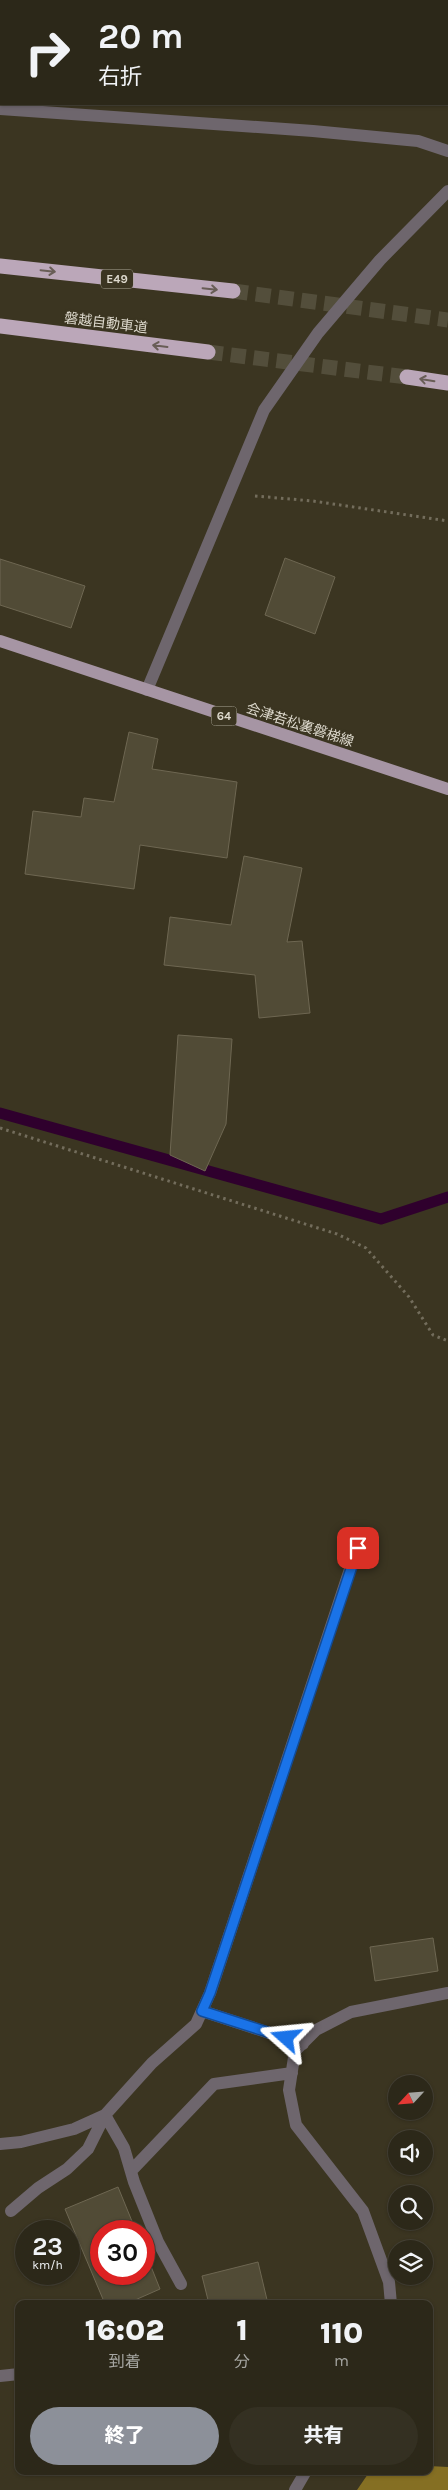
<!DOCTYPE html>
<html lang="ja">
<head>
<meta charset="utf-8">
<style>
  :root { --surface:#2c2819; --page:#343022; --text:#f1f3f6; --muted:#a6a6a2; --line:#484438; --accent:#8c9099 }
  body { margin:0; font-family:Karla,"Noto Sans JP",sans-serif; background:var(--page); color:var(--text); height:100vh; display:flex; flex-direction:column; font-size:19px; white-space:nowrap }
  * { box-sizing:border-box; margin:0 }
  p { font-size:16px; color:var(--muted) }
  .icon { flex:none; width:28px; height:28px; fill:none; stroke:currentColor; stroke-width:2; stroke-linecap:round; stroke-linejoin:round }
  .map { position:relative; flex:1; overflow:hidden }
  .side { position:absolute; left:15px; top:2300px; width:418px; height:175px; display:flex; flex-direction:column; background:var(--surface); border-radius:10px; box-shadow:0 1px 4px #0004,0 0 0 1px var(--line) }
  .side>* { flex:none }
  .banner { position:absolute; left:0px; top:0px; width:449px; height:105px; box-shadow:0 1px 4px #0004,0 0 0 1px var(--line); background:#2c2819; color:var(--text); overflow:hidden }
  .needle { width:32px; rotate:244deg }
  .buttons { position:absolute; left:388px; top:2075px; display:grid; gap:10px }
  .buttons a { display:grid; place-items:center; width:45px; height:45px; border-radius:50%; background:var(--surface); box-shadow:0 1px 4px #0004,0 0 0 1px var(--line); font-size:25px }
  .speed { position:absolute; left:15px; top:2220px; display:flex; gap:10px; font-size:25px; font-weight:700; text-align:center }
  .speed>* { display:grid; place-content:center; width:65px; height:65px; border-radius:50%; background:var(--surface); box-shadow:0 1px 4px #0004,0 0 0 1px var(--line); line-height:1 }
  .speed small { font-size:12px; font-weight:400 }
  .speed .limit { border:8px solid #d22; background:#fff; color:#111 }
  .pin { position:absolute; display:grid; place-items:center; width:42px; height:42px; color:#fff; margin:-21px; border-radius:10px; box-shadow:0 2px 8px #0006 }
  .me { position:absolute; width:55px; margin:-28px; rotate:288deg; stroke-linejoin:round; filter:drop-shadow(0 0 4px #0008) }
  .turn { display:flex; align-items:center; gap:18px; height:105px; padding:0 15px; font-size:22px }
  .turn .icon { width:65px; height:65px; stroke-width:2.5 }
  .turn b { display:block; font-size:35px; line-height:42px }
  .eta { display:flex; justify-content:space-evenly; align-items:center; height:85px; text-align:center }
  .eta b { font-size:30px; font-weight:800; line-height:35px }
  .action { display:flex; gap:10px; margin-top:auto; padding:10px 15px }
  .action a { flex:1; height:58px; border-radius:30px; background:var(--accent); color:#fff; font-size:20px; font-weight:800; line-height:58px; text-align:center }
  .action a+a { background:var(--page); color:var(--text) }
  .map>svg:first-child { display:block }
  .forest { fill:#856f23 }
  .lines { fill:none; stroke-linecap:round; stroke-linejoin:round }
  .stream { stroke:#2f002d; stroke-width:11 }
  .building { fill:#514b36; stroke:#6e6752 }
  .highway-tunnel { stroke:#534e3b; stroke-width:15; stroke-dasharray:15 8; stroke-linecap:butt }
  .path { stroke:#736d5c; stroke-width:3; stroke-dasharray:2.5 4; stroke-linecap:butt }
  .minor { stroke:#6e666d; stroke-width:12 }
  .major { stroke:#a695a4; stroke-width:12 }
  .highway { stroke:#bba7b9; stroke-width:15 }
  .oneway { stroke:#685d56 }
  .route-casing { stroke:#114b97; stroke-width:12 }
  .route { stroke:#1a73e8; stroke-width:9 }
  .labels { text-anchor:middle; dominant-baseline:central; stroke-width:4.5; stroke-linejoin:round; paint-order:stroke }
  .shield { fill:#3b3521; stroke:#aca899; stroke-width:1 }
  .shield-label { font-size:12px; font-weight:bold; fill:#ddd9cd }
  .street-label { font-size:14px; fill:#ddd9cd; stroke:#3b3521 }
</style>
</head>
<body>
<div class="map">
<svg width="448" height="2490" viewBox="0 0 448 2490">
  <rect width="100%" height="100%" fill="#3b3521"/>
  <!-- forest -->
  <path class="forest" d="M429 2466 448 2467V2490H357L370 2471H429Z"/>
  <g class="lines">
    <!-- stream -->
    <path class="stream" d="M0 1113 381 1219 448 1197"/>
  </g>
  <!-- building -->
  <path class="building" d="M285 558 335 577 315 634 265 615Z
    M0 559 85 586 71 628 0 605Z
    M129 732 158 739 152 769 237 782 227 858 140 845 134 889 25 874 33 811 81 817 84 798 114 802Z
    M244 856 302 868 287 942 302 941 310 1013 259 1018 255 975 164 965 170 917 231 925Z
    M178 1035 232 1039 226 1124 205 1171 170 1155Z
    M433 1938 438 1971 375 1981 370 1947Z
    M118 2187 136 2231H101V2274H144V2249L160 2289 126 2304H105L65 2209Z
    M258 2262 268 2304H209L202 2276Z"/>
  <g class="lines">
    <!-- highway-tunnel -->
    <path class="highway-tunnel" d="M233 291 448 320
      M208 352 407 377"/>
    <!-- path -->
    <path class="path" d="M255 496 313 501 448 521
      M0 1128 337 1234 366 1248 409 1297 433 1335 448 1341"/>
    <!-- minor -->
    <path class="minor" d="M0 109 313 131 418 141 448 151
      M147 690 264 410 318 333 380 260 448 191
      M202 2011 303 2044
      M0 2144 21 2142 74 2129 105 2115 152 2063 196 2024 210 1993 357 1548
      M131 2171 214 2084 292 2073
      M11 2211 38 2188 67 2169 88 2149 105 2115 124 2148 134 2182 158 2242 181 2284
      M391 2304 389 2282 363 2211 296 2125 289 2090 295 2051 316 2030 351 2012 448 1993
      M0 2376 19 2374
      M295 2490 306 2471"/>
    <!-- major -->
    <path class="major" d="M0 641 448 789"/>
    <!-- highway -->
    <path class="highway" d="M0 266 233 291
      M0 326 208 352
      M407 377 448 383"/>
  </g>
  <!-- one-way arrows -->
  <defs><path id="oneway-shaft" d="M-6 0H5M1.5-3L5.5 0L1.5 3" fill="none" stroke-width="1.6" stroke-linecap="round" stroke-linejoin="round" transform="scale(1.25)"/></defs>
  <g class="oneway">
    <use href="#oneway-shaft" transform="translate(48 271) rotate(6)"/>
    <use href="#oneway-shaft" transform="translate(210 289) rotate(6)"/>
    <use href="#oneway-shaft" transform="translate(160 346) rotate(-173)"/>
    <use href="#oneway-shaft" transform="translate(427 380) rotate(-171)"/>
  </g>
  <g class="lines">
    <defs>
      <path id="route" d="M286 2038 202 2011 210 1993 358 1548"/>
    </defs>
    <!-- route casing -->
    <use href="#route" class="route-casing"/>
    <!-- route -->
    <use href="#route" class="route"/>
  </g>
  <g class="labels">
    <!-- shield labels -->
    <g class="shield">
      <rect x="101" y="269.5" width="32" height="19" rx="4"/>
      <rect x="211.5" y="706.5" width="25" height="19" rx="4"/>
    </g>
    <g class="shield-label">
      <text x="117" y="279">E49</text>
      <text x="224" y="716">64</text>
    </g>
    <!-- street labels -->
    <g class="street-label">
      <text transform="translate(106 323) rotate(7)">磐越自動車道</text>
      <text transform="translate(300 725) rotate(18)">会津若松裏磐梯線</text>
    </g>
  </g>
</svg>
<div class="buttons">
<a><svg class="needle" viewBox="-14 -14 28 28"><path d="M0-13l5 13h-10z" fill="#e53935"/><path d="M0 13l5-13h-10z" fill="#a6a6a2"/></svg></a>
<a><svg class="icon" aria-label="sound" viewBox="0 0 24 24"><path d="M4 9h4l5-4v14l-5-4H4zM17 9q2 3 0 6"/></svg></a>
<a><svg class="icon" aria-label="search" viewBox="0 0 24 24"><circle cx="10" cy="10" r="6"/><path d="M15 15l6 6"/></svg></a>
<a><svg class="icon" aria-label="layers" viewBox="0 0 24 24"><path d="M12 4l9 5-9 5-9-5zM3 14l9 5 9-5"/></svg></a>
</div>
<div class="speed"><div>23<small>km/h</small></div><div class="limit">30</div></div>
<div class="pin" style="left:358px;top:1548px;background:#d93025"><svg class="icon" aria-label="arrive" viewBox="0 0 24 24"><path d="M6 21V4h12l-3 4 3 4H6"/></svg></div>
<svg class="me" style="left:286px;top:2038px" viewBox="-20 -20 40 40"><path d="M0-17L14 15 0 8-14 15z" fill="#1a73e8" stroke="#fff" stroke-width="4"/></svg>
<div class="banner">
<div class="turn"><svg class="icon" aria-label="right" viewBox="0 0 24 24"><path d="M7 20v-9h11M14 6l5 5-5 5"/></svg><div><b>20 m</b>右折</div></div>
</div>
<section class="side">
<div class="eta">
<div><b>16:02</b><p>到着</p></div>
<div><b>1</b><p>分</p></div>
<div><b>110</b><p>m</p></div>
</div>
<div class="action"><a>終了</a><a>共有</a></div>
</section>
</div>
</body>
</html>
